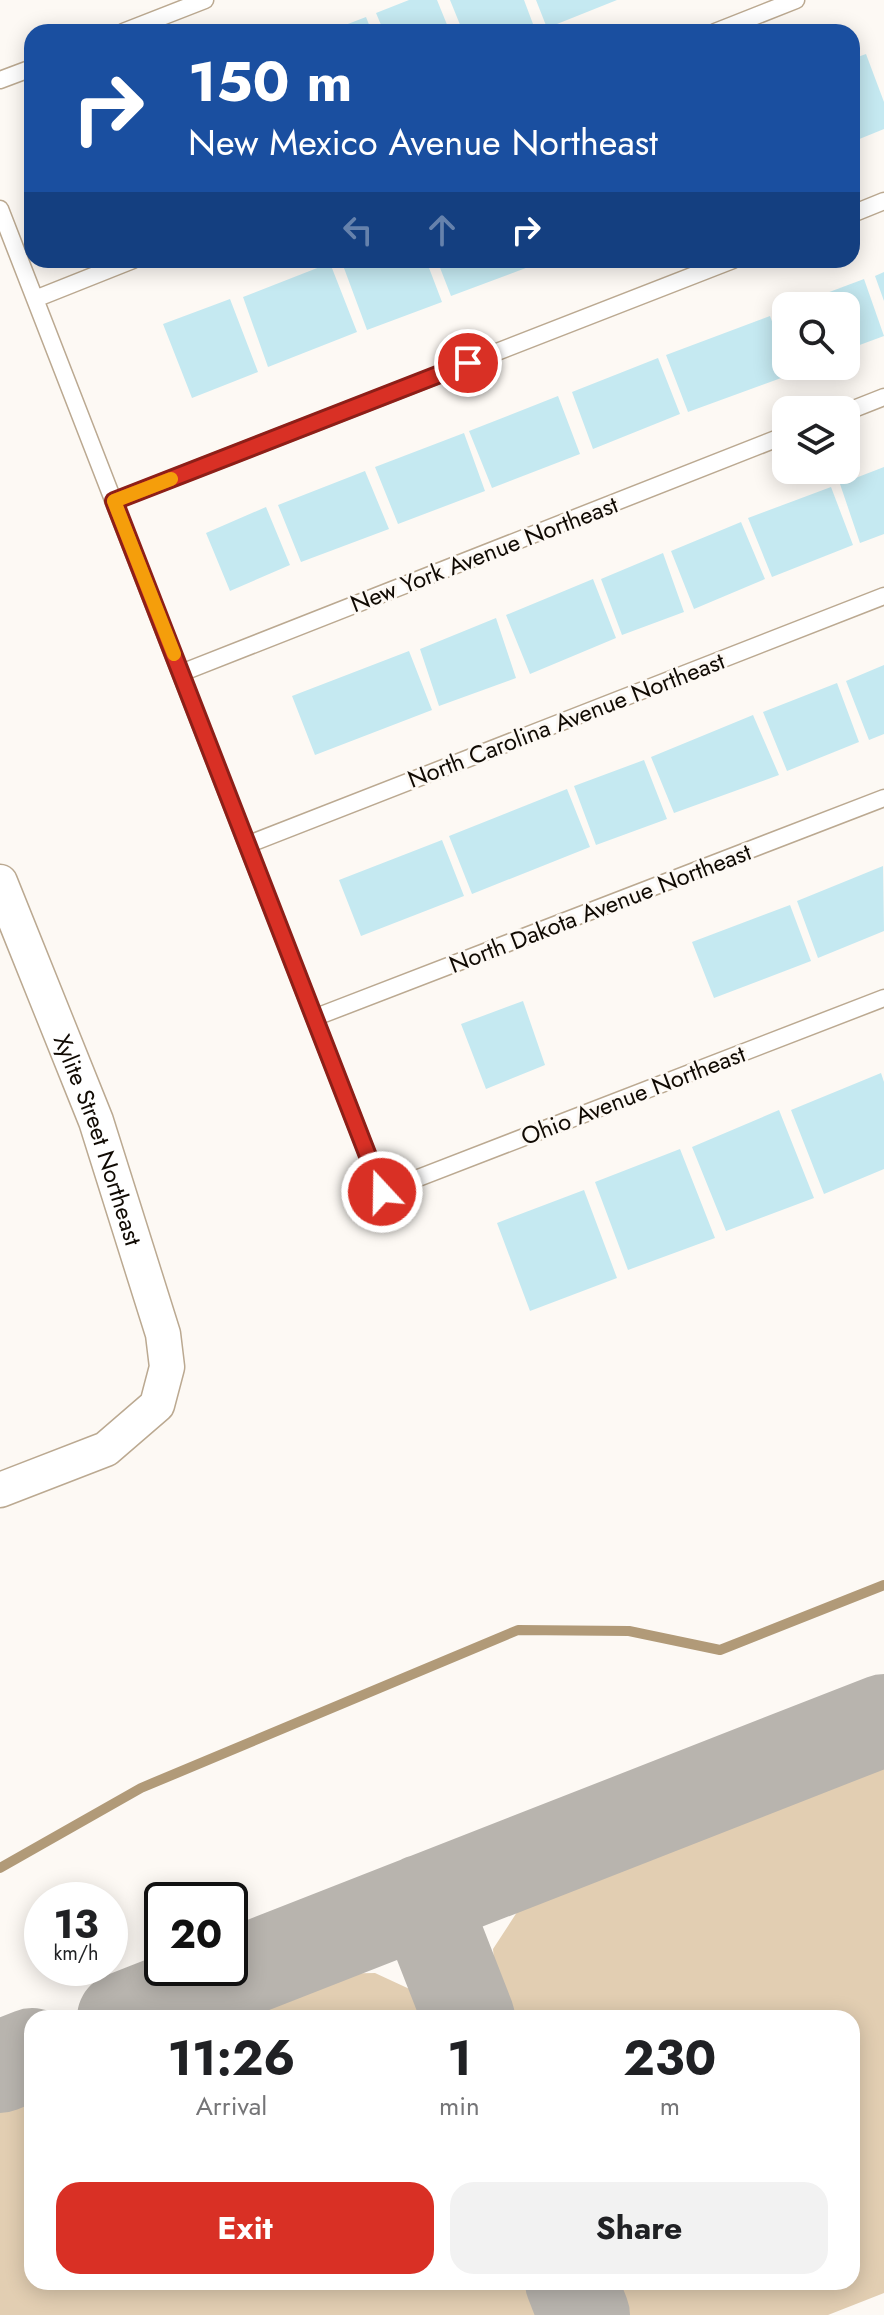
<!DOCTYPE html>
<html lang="en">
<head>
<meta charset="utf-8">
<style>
  :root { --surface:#fff; --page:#f2f2f2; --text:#202124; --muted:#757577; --accent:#d93025 }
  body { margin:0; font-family:Jost,sans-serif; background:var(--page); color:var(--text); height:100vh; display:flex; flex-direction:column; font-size:30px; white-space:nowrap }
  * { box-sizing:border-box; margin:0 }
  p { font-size:26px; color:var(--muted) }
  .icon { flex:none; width:44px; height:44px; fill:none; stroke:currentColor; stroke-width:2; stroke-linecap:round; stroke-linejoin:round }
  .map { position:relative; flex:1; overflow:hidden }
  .sheet { position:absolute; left:24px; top:2010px; width:836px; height:280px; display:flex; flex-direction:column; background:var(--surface); border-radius:24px; box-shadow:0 4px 20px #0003 }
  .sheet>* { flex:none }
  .guide { position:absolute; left:24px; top:24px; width:836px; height:244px; border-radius:24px; box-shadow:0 4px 20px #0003; background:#1a4fa0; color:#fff; overflow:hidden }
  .controls { position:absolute; left:772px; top:292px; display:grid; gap:16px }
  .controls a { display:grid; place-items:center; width:88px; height:88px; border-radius:16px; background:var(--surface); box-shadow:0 4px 20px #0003; font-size:40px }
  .speed { position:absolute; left:24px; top:1882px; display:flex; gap:16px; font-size:40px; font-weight:700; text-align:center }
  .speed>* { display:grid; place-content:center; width:104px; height:104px; border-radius:50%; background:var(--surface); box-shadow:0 4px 20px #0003; line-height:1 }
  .speed small { font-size:20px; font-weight:400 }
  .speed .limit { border:4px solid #111; border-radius:12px; background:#fff; color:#111 }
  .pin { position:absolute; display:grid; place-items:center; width:68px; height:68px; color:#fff; margin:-34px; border:4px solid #fff; border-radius:50%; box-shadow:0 2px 8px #0007 }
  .me { position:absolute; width:88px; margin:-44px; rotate:339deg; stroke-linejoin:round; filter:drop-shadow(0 0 6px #0008) }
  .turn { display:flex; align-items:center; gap:28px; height:168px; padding:0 32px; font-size:36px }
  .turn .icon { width:104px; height:104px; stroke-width:2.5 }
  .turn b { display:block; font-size:56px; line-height:68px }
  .lanes { display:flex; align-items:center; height:76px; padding:0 32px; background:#0003; justify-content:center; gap:40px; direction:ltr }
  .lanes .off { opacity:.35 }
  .eta { display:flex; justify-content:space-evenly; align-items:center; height:136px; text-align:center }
  .eta b { font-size:48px; font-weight:700; line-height:56px }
  .button { display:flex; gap:16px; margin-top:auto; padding:16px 32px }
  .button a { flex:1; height:92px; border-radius:24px; background:var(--accent); color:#fff; font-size:32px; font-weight:700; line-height:92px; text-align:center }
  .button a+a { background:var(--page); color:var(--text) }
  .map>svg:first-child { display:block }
  .green { fill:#e2ceb2 }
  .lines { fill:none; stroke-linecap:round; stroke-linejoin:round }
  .stream { stroke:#b19a78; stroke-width:10 }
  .taxiway { stroke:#b8b4ae; stroke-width:92 }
  .building { fill:#c5e9f1 }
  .lane-casing { stroke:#bba991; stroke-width:19 }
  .street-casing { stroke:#bba991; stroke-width:37 }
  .lane { stroke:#fff; stroke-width:16 }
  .street { stroke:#fff; stroke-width:34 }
  .route-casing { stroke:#8d1f18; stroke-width:20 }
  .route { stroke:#d93025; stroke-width:14 }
  .slow { stroke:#f59e0b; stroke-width:14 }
  .labels { text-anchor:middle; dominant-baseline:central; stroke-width:6; stroke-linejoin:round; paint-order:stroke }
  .street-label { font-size:24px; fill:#100a03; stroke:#fdf9f4 }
</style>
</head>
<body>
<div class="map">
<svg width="884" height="2315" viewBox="0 0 884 2315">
  <rect width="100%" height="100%" fill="#fdf9f4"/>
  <!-- green -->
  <path class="green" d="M884 1752V2293L828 2315H625L611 2282H852V2018H508L497 1992 493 1949 521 1906 555 1881Z
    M375 1973 416 1992 435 2018H211L323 1974Z
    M32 2088V2282H540L553 2315H0V2101Z"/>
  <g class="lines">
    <!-- stream -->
    <path class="stream" d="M0 1868 141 1788 518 1630 629 1631 720 1650 884 1585"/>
    <!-- taxiway -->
    <path class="taxiway" d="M423 1900 469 2018
      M123 2018 884 1720
      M0 2067 32 2054
      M571 2282 584 2315"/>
  </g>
  <!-- building -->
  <path class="building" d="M409 0H437L450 32H384L376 13Z
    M450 0H524L536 32H463Z
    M536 0H617L547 28Z
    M366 17 372 32H327Z
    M866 54 884 102V129L852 142V59Z
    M341 260H426L442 302 367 330Z
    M437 260H538L539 263 451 296Z
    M330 263 357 332 268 367 243 297Z
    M884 272V301L875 276Z
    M864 279 884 336 846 350V306H792Z
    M230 299 258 372 192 398 163 324Z
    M786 308V333L778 311Z
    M770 316 786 359V366H789L792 374 688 412 666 355Z
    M658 358 680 414 593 449 572 392Z
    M558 396 580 454 492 488 469 431Z
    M464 433 485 491 398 524 375 467Z
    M884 467V534L860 543 840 484Z
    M365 471 389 529 301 562 278 505Z
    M831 487 853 545 772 577 748 518Z
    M266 507 290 565 230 591 206 533Z
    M741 522 765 579 694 609 671 551Z
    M663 553 684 612 622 635 601 579Z
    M593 579 616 638 530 674 506 615Z
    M496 618 516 678 439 706 420 649Z
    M409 651 432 710 315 755 292 696Z
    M884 665V734L869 740 846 681Z
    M837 683 859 742 787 771 763 712Z
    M753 715 779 775 674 813 651 757Z
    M644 760 667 819 596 845 574 786Z
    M567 789 590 847 472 894 449 836Z
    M442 840 464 896 361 936 339 880Z
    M883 866 884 931 818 958 797 901Z
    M790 905 811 961 714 998 692 942Z
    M523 1001 545 1065 486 1089 461 1024Z
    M881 1073 884 1082V1169L824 1194 791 1110Z
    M779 1110 814 1198 726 1231 692 1147Z
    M680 1149 715 1238 628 1270 595 1182Z
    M584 1190 617 1278 530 1311 497 1223Z"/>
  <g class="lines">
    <defs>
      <path id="lane" d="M123 32 205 0
        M715 32 796 0
        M0 80 32 68
        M0 209 382 1192 884 998
        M852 214 884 201
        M35 299 133 260
        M846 412 884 397
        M114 501 733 260
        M181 673 786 435
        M249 844 884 596
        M316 1017 884 798"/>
      <g id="street">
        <path id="s1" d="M0 882 96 1121 163 1334 167 1367 157 1405 106 1449 0 1490"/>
      </g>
    </defs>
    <!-- lane casing -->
    <use href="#lane" class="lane-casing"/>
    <!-- street casing -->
    <use href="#street" class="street-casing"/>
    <!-- lane -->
    <use href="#lane" class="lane"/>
    <!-- street -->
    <use href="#street" class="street"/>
  </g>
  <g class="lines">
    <defs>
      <path id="route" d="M382 1192 114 501 468 363"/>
    </defs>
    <!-- route casing -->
    <use href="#route" class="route-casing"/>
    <!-- route -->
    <use href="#route" class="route"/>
    <!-- slow -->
    <path class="slow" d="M171 479 114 501 174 654"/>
  </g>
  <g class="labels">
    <!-- street labels -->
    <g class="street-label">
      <text transform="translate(484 554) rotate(-21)">New York Avenue Northeast</text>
      <text transform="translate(566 720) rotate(-21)">North Carolina Avenue Northeast</text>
      <text transform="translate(600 908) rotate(-21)">North Dakota Avenue Northeast</text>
      <text transform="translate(633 1095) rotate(-21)">Ohio Avenue Northeast</text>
      <text stroke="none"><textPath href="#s1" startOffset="276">Xylite Street Northeast</textPath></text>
    </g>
  </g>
</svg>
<div class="controls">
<a><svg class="icon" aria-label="search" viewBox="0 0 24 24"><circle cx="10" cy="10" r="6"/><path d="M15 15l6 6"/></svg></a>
<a><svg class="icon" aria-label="layers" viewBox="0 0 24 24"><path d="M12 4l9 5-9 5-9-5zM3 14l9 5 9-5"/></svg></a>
</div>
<div class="speed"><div>13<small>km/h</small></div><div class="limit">20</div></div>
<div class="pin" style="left:468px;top:363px;background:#d93025"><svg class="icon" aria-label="arrive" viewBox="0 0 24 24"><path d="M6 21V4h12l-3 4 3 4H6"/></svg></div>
<svg class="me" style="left:382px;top:1192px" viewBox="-20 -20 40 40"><circle r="17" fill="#d93025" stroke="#fff" stroke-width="3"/><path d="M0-11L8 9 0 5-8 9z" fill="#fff"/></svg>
<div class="guide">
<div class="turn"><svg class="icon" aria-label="right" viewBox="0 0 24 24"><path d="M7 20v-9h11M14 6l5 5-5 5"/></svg><div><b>150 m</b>New Mexico Avenue Northeast</div></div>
<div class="lanes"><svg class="icon off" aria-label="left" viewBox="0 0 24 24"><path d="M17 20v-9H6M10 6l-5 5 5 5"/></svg><svg class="icon off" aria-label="ahead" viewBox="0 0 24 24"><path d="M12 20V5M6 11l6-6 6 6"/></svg><svg class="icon" aria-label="right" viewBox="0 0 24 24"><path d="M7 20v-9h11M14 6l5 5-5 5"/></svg></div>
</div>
<section class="sheet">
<div class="eta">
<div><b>11:26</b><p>Arrival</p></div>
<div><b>1</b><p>min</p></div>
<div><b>230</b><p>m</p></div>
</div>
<div class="button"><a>Exit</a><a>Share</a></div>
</section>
</div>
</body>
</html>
